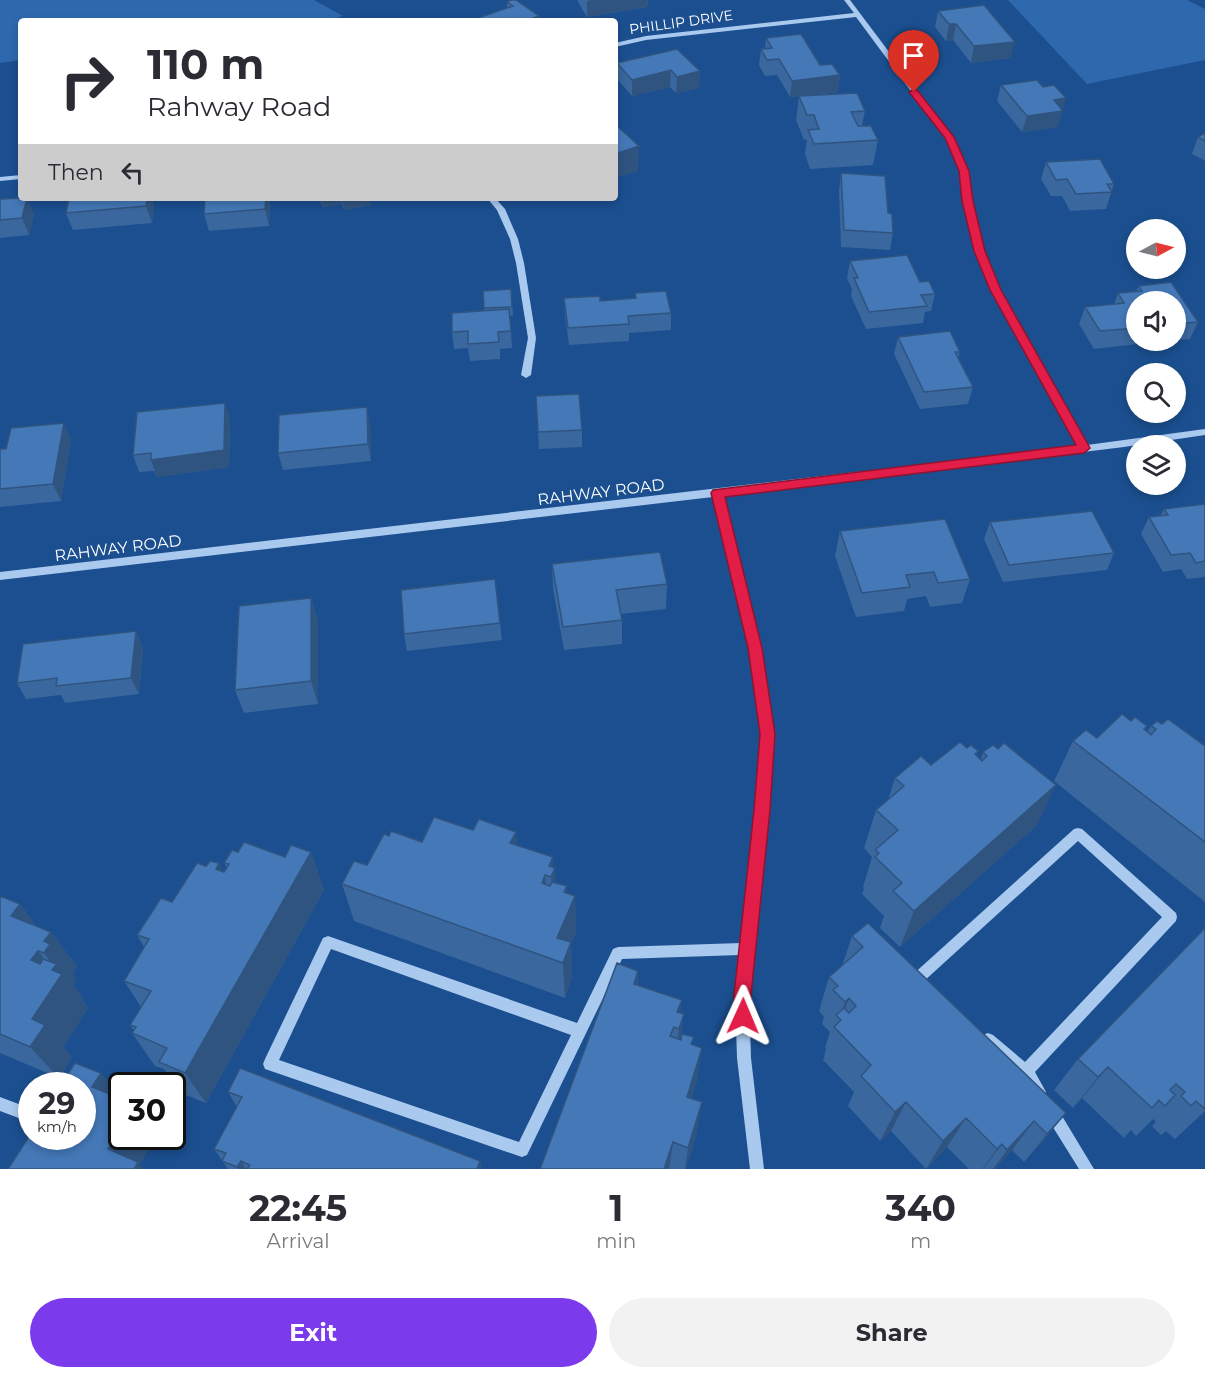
<!DOCTYPE html>
<html lang="en">
<head>
<meta charset="utf-8">
<style>
  :root { --surface:#fff; --page:#f2f2f3; --text:#2b2b33; --muted:#7c7c81; --accent:#7c3aed }
  body { margin:0; font-family:Montserrat,sans-serif; background:var(--page); color:var(--text); height:100vh; display:flex; flex-direction:column; font-size:22px; white-space:nowrap }
  * { box-sizing:border-box; margin:0 }
  p { font-size:20px; color:var(--muted) }
  .icon { flex:none; width:33px; height:33px; fill:none; stroke:currentColor; stroke-width:2; stroke-linecap:round; stroke-linejoin:round }
  .map { position:relative; height:1169px; overflow:hidden }
  .drawer { display:flex; flex-direction:column; background:var(--surface); flex:1 }
  .drawer>* { flex:none }
  .top-card { position:absolute; left:18px; top:18px; width:600px; height:183px; border-radius:6px; box-shadow:0 3px 9px #0003; background:#fff; color:var(--text); overflow:hidden }
  .needle { width:39px; rotate:83deg }
  .fabs { position:absolute; left:1126px; top:219px; display:grid; gap:12px }
  .fabs a { display:grid; place-items:center; width:60px; height:60px; border-radius:50%; background:var(--surface); box-shadow:0 3px 9px #0003; font-size:30px }
  .speed { position:absolute; left:18px; top:1072px; display:flex; gap:12px; font-size:30px; font-weight:700; text-align:center }
  .speed>* { display:grid; place-content:center; width:78px; height:78px; border-radius:50%; background:var(--surface); box-shadow:0 3px 9px #0003; line-height:1 }
  .speed small { font-size:15px; font-weight:400 }
  .speed .limit { border:3px solid #111; border-radius:9px; background:#fff; color:#111 }
  .pin { position:absolute; display:grid; place-items:center; width:51px; height:51px; color:#fff; margin:-62px -26px; border-radius:50% 50% 50% 0; rotate:-45deg; box-shadow:0 0 6px #0007 }
  .pin .icon { rotate:45deg }
  .me { position:absolute; width:66px; margin:-33px; rotate:1deg; stroke-linejoin:round; filter:drop-shadow(0 0 4px #0008) }
  .turn { display:flex; align-items:center; gap:21px; height:126px; padding:0 30px; font-size:27px }
  .turn .icon { width:78px; height:78px; stroke-width:2.5 }
  .turn b { display:block; font-size:42px; line-height:51px }
  .then { display:flex; align-items:center; height:57px; padding:0 30px; background:#0003; gap:12px; font-size:22px }
  .eta { display:flex; justify-content:space-evenly; align-items:center; height:102px; text-align:center }
  .eta b { font-size:36px; font-weight:700; line-height:42px }
  .cta { display:flex; gap:12px; margin-top:auto; padding:12px 30px }
  .cta a { flex:1; height:69px; border-radius:36px; background:var(--accent); color:#fff; font-size:24px; font-weight:700; line-height:69px; text-align:center }
  .cta a+a { background:var(--page); color:var(--text) }
  .map>svg:first-child { display:block }
  .green { fill:#2e69ad }
  .lines { fill:none; stroke-linecap:round; stroke-linejoin:round }
  .minor { fill:#a9c9ee; fill-rule:evenodd }
  .wall { fill:#3a679d }
  .shaded-wall { fill:#305480; fill-rule:evenodd }
  .building { fill:#4478b7; stroke:#305480; stroke-width:1.5 }
  .route { fill:#e11d48; stroke:#92132f; stroke-width:1.5 }
  .labels { text-anchor:middle; dominant-baseline:central; stroke-width:5; stroke-linejoin:round; paint-order:stroke }
  .far-street-label { font-size:14px; fill:#fff; stroke:#1b4f8f }
  .street-label { font-size:16px; fill:#fff; stroke:#1b4f8f }
</style>
</head>
<body>
<div class="map">
<svg width="1205" height="1169" viewBox="0 0 1205 1169">
  <rect width="100%" height="100%" fill="#1b4f8f"/>
  <!-- green -->
  <path class="green" d="M0 0H314L343 16 326 21H21V60L0 63Z
    M1008 0H1187L1205 9V60L1087 84Z"/>
  <g class="lines">
    <!-- minor -->
    <path class="minor" d="M844 0H850L953 137 968 171 972 201 984 251 999 290 1087 445 1205 429V435L1124 447 723 496 760 648 773 734 768 810 749 995 751 1058 764 1169H750L737 1058 735 995 740 955 622 959 527 1155 522 1157 265 1069 263 1064 265 1059 323 938 328 936 577 1023 613 949 618 947 741 943 756 810 761 734 750 648 713 497 0 580V572L1078 446 991 290 976 251 964 201 960 171 945 137 856 17 646 40 615 47V43L646 36 854 13ZM331 949 571 1035 519 1142 279 1060Z
      M21 175V179L0 181V177Z
      M487 198H495L505 209 518 239 524 263 536 338 531 375 526 378 521 375 528 338 516 263 510 239 497 210Z
      M1078 828 1082 829 1176 913 1177 917 1176 921 1035 1072 1046 1092 1044 1097 1039 1099 1034 1097 1021 1076 983 1045 981 1040 983 1035 988 1033 993 1035 1025 1062 1162 917 1078 841 923 982 922 987 917 989 912 987 908 981 910 977 1074 829Z
      M0 1097 32 1109V1123L0 1111Z
      M1051 1104 1056 1106 1094 1169H1079L1046 1116 1044 1111 1046 1106Z"/>
  </g>
  <!-- wall -->
  <path class="wall" d="M578 0H648L647 7 587 17 578 2Z
    M507 2 540 21H479L478 18 507 8Z
    M938 11 1011 58 971 63 953 40 946 41 935 27Z
    M766 38 840 75 838 92 805 96 865 111 862 126 878 140 873 165 810 169 805 154 807 139 804 140 796 120 799 96 790 97 777 75 765 76 759 65 761 49H765Z
    M677 49 699 88 676 93 670 87 632 96 617 79V63Z
    M1001 85 1058 127 1022 132 997 101Z
    M1205 133V161L1192 154 1198 137Z
    M1046 162 1114 184 1106 209 1070 211 1062 196H1051L1041 179Z
    M841 173 888 213 893 233 890 250 841 247 839 190Z
    M270 198 269 226 209 231 204 214Z
    M319 198H372H370L371 205 344 210 342 204 323 207Z
    M0 199 34 214 29 235 0 238Z
    M154 202 152 223 73 230 66 213Z
    M850 261 920 282 935 294 931 311 925 312 923 323 866 329 851 296 852 290 847 278Z
    M1171 282 1198 322 1190 339 1176 340V302H1137V340H1173L1094 349 1079 324 1085 307 1114 304 1118 293 1136 291 1139 286Z
    M511 289 513 315 510 316 512 348 500 349V359L470 361 468 348 454 349 452 332 484 311 483 291Z
    M635 293 671 313V330L629 333V341L569 345 565 315 564 298 600 301 635 298Z
    M898 337 960 352 958 358 973 387 968 404 920 409 894 354Z
    M536 396 582 430V447L539 449Z
    M225 403 230 420 229 467 157 477 154 471 139 472 133 455Z
    M370 424 371 461 283 470 278 453Z
    M71 440 61 501 0 507V449Z
    M1205 504V577L1187 579 1181 569 1163 572 1141 534 1149 517 1161 515 1164 509Z
    M990 522 1114 553 1107 570 1003 582 984 539Z
    M840 531 970 579 962 603 930 607 926 596 907 599 904 611 856 617 835 556Z
    M552 564 667 584 666 609 621 614 622 620V644L564 650 553 589Z
    M495 579 502 640 407 651 404 634Z
    M311 598 318 622V704L244 713 235 690Z
    M136 631 143 648 139 694 65 703 61 695 26 699 17 683Z
    M1131 721 1147 726 1145 730 1147 732 1151 726 1162 724 1205 746V902L1054 781 1073 741 1097 738Z
    M993 745 1037 825 900 947 880 928 884 916 862 894 864 889 863 887 872 857 864 848 876 810 888 800 895 778 931 765 967 748 978 751 976 756 981 759 983 752Z
    M389 836 422 842 517 845 553 867 556 883 567 886V893L575 896 576 932 571 944 572 977 565 998 354 921 342 884 367 865Z
    M238 852 285 857 311 852 324 890 206 1103 181 1093 164 1069 155 1066 132 1033 134 1031 130 1025 141 1007 124 981 144 947 137 935 172 902 223 871 224 872 227 868 224 863Z
    M0 896 20 904 36 926 51 932 77 967 72 973 76 979 73 984 83 998 82 1000 88 1008 63 1047 72 1057 59 1078 0 1053Z
    M1205 928V1111L1175 1139 1166 1131 1161 1135 1152 1126 1156 1122 1153 1119 1136 1136 1131 1130 1124 1138 1082 1098 1073 1108 1054 1090 1078 1059Z
    M852 936 1066 1113 1042 1142 1024 1162 1012 1150 995 1169H969L947 1147 926 1169 891 1131 880 1141 848 1106 854 1092 823 1060 826 1049 825 1048 830 1032 822 1024 824 1017 819 1011 829 977 842 966Z
    M638 971V986L680 1013 681 1040 693 1045 697 1080 691 1098 697 1132 686 1169H540Z
    M228 1092 480 1161 482 1169H228L214 1149 237 1107Z"/>
  <!-- shaded-wall -->
  <path class="shaded-wall" d="M592 0H648L647 7 587 17V1Z
    M539 16 540 21H525Z
    M949 24H956L953 40 946 41Z
    M1015 42 1011 58 971 63 974 46Z
    M671 70 670 87 632 96V80Z
    M700 71 699 88 676 93 677 77Z
    M840 75 838 92 790 97 792 81Z
    M1066 98 1058 127 1022 132 1027 116 1054 100Z
    M639 146 638 171 615 178V154Z
    M27 198 34 214 29 235 22 218Z
    M147 198H153L154 202 152 223 146 206Z
    M266 198H270L269 226 265 209Z
    M321 198H341L342 204 323 207Z
    M342 198H372H370L371 205 344 210Z
    M225 403 230 420 229 467 157 477 151 460Z
    M367 407 370 424 371 461 368 444Z
    M64 423 71 440 61 501 53 484Z
    M311 598 318 622V704L311 681Z
    M136 631 143 648 139 694 131 678Z
    M1056 785 1037 825 900 947 914 911Z
    M516 832 520 870 510 843Z
    M311 852 324 890 206 1103 185 1073Z
    M553 857V872L555 868 557 905 554 914 551 877 549 866Z
    M219 863 237 901 216 869Z
    M545 875 548 912 542 883Z
    M567 886 568 912 575 896 576 932 571 944 572 977 565 998 563 963 557 938 564 892Z
    M20 904 46 939 51 932 77 967 72 973 76 979 73 984 83 998 82 1000 88 1008 63 1047 72 1057 59 1078 30 1047 32 1019 31 960 11 916ZM45 943 44 953 54 967 52 970 39 952Z
    M638 971 637 1005 634 984Z
    M849 998 841 1020 840 1018 845 1002Z
    M682 1000 678 1029 677 1012Z
    M684 1014 680 1047 676 1062 679 1029Z
    M702 1048 697 1080 683 1127 687 1097Z
    M1108 1067 1082 1098 1073 1108 1098 1077Z
    M101 1073 122 1098V1112L92 1087Z
    M702 1102 697 1132 686 1169H685L688 1148Z
    M906 1102 891 1131 880 1141 895 1112Z
    M1066 1113 1042 1142 1024 1162 1047 1134Z
    M966 1118 947 1147 926 1169 943 1141Z
    M1034 1121 1012 1150 995 1169H993L1007 1150Z
    M122 1126V1137H152L154 1140 140 1165 144 1169H126L108 1149Z
    M673 1142 669 1169H664Z
    M1002 1144 983 1169H982L997 1149Z
    M241 1161 246 1169H238L237 1167Z
    M480 1161 482 1169H477Z"/>
  <!-- building -->
  <path class="building" d="M511 0H516L539 16 525 21H482L478 18 513 6 507 2Z
    M984 5 1015 42 974 46 956 24H949L938 11Z
    M801 34 820 65 832 64 840 75 792 81 779 59 767 60 761 49 772 48 766 38Z
    M677 49 700 71 677 77 671 70 632 80 617 63Z
    M1037 80 1043 87 1054 85 1066 98 1054 100 1063 111 1027 116 1001 85Z
    M857 93 865 111 851 112 858 126H871L878 140 814 144 808 130 819 129 814 115H807L799 96Z
    M615 124 639 146 615 154Z
    M1205 133V141L1198 137Z
    M1100 159 1114 184H1107L1112 192 1076 194 1067 179 1056 180 1046 162Z
    M841 173 885 176 888 213 892 214 893 233 844 230Z
    M21 198H27L22 218 0 220V199Z
    M69 198H147L146 206 66 213Z
    M205 198H266L265 209 204 214Z
    M907 255 920 282 929 281 935 294 921 295 927 306 869 312 854 278H858L850 261Z
    M1171 282 1198 322 1176 324V302H1137V328L1100 331 1085 307 1124 303 1118 293 1142 291 1139 286Z
    M511 289 512 307 484 308 483 291Z
    M666 291 671 313 628 316 629 324 568 328 564 298 600 296V301L636 298 635 293Z
    M509 309 511 331 498 332 499 342 468 344V331L452 332V313Z
    M950 331 960 352H955L973 387 924 392 898 337Z
    M579 394 582 430 538 432 536 396Z
    M225 403 224 450 151 460V453L133 455 137 412Z
    M367 407 368 444 278 453 279 415Z
    M64 423 53 484 0 489V449H6L11 428Z
    M1205 504V561L1196 563 1190 553 1171 555 1149 517 1168 515 1164 509Z
    M1092 511 1114 553 1009 565 990 522Z
    M945 519 970 579 938 583 934 572 906 575 910 587 862 593 840 531Z
    M660 552 667 584 616 590 622 620 563 627 552 564Z
    M495 579 500 623 404 634 401 590Z
    M311 598V681L235 690 239 606Z
    M136 631 131 678 56 686 57 678 17 683 23 644Z
    M1122 714 1131 721 1135 717 1147 726 1144 729 1151 735 1156 729 1151 726 1157 721 1162 724 1168 719 1205 746V842L1073 741 1086 730 1097 738Z
    M960 742 967 748 971 745 978 751 975 754 982 761 987 756 983 752 993 745 998 749 1004 743 1056 785 914 911 893 891 902 883 875 857 879 853 875 850 898 830 876 810 904 786 895 778 921 756 931 765Z
    M434 817 473 830 479 819 516 832 510 843 553 857 549 866 555 868 551 877 545 875 542 883 550 886 552 882 567 886 564 892 575 896 557 938 571 942 563 963 342 884 354 861 367 865 384 834 389 836 391 831 422 842Z
    M244 842 285 857 291 845 311 852 185 1073 159 1062 167 1048 132 1033 136 1027 130 1025 151 991 124 981 149 939 137 935 161 898 172 902 197 863 206 866 210 861 219 863 216 869 224 872 229 864 224 863 232 850 238 852Z
    M0 896 20 904 11 916 51 932 44 941 50 944 44 953 38 951 31 960 40 964 43 959 57 964 52 970 62 974 32 1019 45 1025 30 1047 0 1034Z
    M868 923 1066 1113 1047 1134 1034 1121 1007 1150 1002 1144 997 1149 966 1118 943 1141 906 1102 895 1112 861 1076 871 1065 834 1027 841 1020 836 1015 844 1008 849 1013 856 1006 849 998 845 1002 833 990 838 986 829 977 863 947 852 936Z
    M1205 928V1109L1196 1101 1191 1106 1181 1096 1185 1092 1176 1084 1170 1090 1175 1095 1165 1106 1159 1100 1152 1108 1108 1067 1098 1077 1078 1059Z
    M617 963 638 971 634 984 682 1000 677 1012 684 1014 679 1029 674 1027 670 1036 681 1040 682 1034 694 1037 691 1044 702 1048 687 1097 702 1102 688 1148 673 1142 664 1169H540Z
    M75 1063 101 1073 92 1087 122 1099V1126L108 1149 138 1162 134 1169H8L32 1132V1137H82V1086H60Z
    M240 1068 480 1161 477 1169H247L250 1165 241 1161 237 1167 222 1161 226 1153 214 1149 242 1097 228 1092Z"/>
  <!-- route -->
  <path class="route" d="M914 89 917 90 954 137 969 171 973 201 985 251 1001 290 1090 448 1084 453 725 497 762 648 775 734 770 810 751 995 752 1016 749 1022 743 1024 737 1022 734 1016V995L754 810 760 734 748 648 711 493 713 490 1076 445 990 290 974 251 962 201 959 171 945 138 909 92Z"/>
  <g class="labels">
    <!-- far-street labels -->
    <g class="far-street-label">
      <text transform="translate(681 22) rotate(-8)">PHILLIP DRIVE</text>
    </g>
    <!-- street labels -->
    <g class="street-label">
      <text transform="translate(601 492) rotate(-7)">RAHWAY ROAD</text>
      <text transform="translate(118 548) rotate(-7)">RAHWAY ROAD</text>
    </g>
  </g>
</svg>
<div class="fabs">
<a><svg class="needle" viewBox="-14 -14 28 28"><path d="M0-13l5 13h-10z" fill="#e53935"/><path d="M0 13l5-13h-10z" fill="#7c7c81"/></svg></a>
<a><svg class="icon" aria-label="sound" viewBox="0 0 24 24"><path d="M4 9h4l5-4v14l-5-4H4zM17 9q2 3 0 6"/></svg></a>
<a><svg class="icon" aria-label="search" viewBox="0 0 24 24"><circle cx="10" cy="10" r="6"/><path d="M15 15l6 6"/></svg></a>
<a><svg class="icon" aria-label="layers" viewBox="0 0 24 24"><path d="M12 4l9 5-9 5-9-5zM3 14l9 5 9-5"/></svg></a>
</div>
<div class="speed"><div>29<small>km/h</small></div><div class="limit">30</div></div>
<div class="pin" style="left:914px;top:92px;background:#d93025"><svg class="icon" aria-label="arrive" viewBox="0 0 24 24"><path d="M6 21V4h12l-3 4 3 4H6"/></svg></div>
<svg class="me" style="left:743px;top:1016px" viewBox="-20 -20 40 40"><path d="M0-17L14 15 0 8-14 15z" fill="#e11d48" stroke="#fff" stroke-width="4"/></svg>
<div class="top-card">
<div class="turn"><svg class="icon" aria-label="right" viewBox="0 0 24 24"><path d="M7 20v-9h11M14 6l5 5-5 5"/></svg><div><b>110 m</b>Rahway Road</div></div>
<div class="then">Then<svg class="icon" aria-label="left" viewBox="0 0 24 24"><path d="M17 20v-9H6M10 6l-5 5 5 5"/></svg></div>
</div>
</div>
<section class="drawer">
<div class="eta">
<div><b>22:45</b><p>Arrival</p></div>
<div><b>1</b><p>min</p></div>
<div><b>340</b><p>m</p></div>
</div>
<div class="cta"><a>Exit</a><a>Share</a></div>
</section>
</body>
</html>
